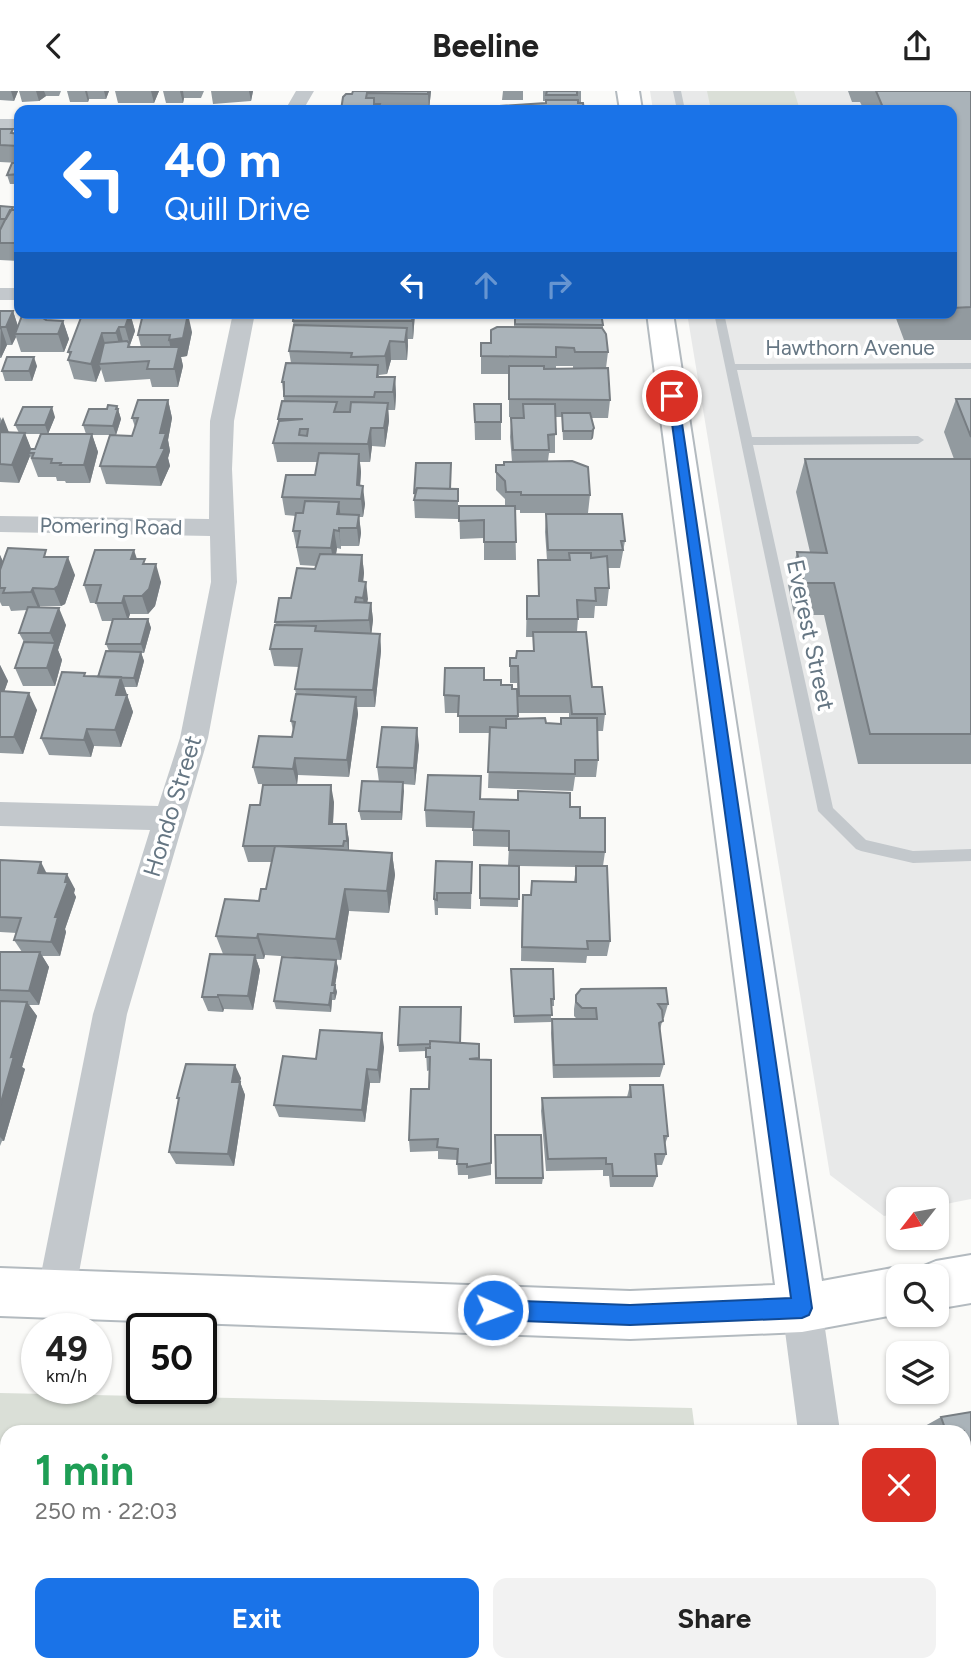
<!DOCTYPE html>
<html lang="en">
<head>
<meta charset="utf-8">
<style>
  :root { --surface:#fff; --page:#f2f2f2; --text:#222; --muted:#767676; --accent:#1a73e8 }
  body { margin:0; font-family:Figtree,sans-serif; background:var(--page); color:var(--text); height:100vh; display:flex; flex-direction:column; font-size:26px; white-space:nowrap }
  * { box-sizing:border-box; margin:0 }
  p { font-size:23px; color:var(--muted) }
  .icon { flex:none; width:38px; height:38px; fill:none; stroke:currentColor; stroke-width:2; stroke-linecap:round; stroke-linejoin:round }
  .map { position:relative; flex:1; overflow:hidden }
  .panel { position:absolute; left:0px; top:1334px; width:971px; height:247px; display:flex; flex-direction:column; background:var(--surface); border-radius:21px 21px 0 0; box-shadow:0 2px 5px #0004 }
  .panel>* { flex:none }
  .top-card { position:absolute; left:14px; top:14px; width:943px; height:214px; border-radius:14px; box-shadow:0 2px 5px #0004; background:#1a73e8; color:#fff; overflow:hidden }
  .needle { width:46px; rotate:239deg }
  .controls { position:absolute; left:886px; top:1096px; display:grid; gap:14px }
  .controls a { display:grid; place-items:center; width:63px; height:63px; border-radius:14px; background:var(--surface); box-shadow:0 2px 5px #0004; font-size:35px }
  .speed { position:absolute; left:21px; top:1222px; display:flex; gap:14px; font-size:35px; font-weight:700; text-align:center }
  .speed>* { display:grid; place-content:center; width:91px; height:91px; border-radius:50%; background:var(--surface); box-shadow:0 2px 5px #0004; line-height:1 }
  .speed small { font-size:18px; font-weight:400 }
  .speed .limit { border:4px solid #111; border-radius:10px; background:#fff; color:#111 }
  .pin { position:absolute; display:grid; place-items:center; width:60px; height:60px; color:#fff; margin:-30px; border:4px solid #fff; border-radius:50%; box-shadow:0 2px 7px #0007 }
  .me { position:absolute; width:77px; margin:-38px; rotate:92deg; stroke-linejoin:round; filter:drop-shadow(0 0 5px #0008) }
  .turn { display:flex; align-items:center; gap:24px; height:147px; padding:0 35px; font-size:32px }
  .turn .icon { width:91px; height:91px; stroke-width:2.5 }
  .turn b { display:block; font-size:49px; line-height:60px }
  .lanes { display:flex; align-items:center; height:66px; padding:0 35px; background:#0003; justify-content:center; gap:35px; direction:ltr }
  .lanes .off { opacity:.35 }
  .round { display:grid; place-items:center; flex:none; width:74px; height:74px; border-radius:14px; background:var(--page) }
  .overview { display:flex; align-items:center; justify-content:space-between; height:119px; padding:0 35px }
  h1 { font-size:42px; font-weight:700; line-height:52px; color:#1e9e55 }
  .cta { display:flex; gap:14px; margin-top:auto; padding:14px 35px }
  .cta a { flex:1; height:80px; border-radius:14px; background:var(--accent); color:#fff; font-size:28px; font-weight:700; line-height:80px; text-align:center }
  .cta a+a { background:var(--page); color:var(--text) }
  header { display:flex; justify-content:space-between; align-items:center; height:91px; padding:0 35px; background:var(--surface); font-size:32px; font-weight:700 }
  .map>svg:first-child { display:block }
  .built { fill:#e8e9e9 }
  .green { fill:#dadfd7 }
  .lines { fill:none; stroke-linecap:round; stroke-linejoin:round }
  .secondary-casing { stroke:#b3babf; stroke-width:4 }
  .lane { fill:#c3c8cc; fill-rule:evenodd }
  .street { fill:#c3c8cc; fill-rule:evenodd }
  .secondary { fill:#fff; fill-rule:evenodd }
  .wall { fill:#929a9f; fill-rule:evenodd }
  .shaded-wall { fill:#777d82 }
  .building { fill:#aab3b9; stroke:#777d82; stroke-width:2; fill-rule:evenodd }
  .route { fill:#1a73e8; stroke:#114b97; stroke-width:2 }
  .labels { text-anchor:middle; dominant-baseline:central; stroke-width:7; stroke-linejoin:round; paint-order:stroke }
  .far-street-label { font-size:21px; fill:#657683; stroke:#fff }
  .street-label { font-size:24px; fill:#657683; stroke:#fff }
</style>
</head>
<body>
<header><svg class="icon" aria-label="back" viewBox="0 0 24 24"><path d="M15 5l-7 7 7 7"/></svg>Beeline<svg class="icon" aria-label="share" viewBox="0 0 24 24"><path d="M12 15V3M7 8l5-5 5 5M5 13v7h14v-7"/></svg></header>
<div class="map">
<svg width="971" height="1579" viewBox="0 0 971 1579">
  <rect width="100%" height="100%" fill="#fafaf8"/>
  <!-- built -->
  <path class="built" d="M650 0H971V1108L936 1115V1108H898V1122L884 1125 830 1084 687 222H952V19H653Z"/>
  <!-- green -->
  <path class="green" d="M707 0H794L800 19H711Z
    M0 1302 692 1317 695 1340H7V1573H771L772 1579H0Z"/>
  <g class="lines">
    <defs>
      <path id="secondary" d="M617 0H639L642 19H620Z
        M647 222H673L822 1190 898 1176 915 1183 898 1185 899 1223 802 1241 630 1248 0 1225V1177L630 1200 775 1194Z
        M971 1164V1212L936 1218V1185H916L919 1177 936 1170Z"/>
    </defs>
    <!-- secondary casing -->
    <use href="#secondary" class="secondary-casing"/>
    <!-- lane -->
    <path class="lane" d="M673 0H681L685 19H677Z
      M714 222H724L735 273 971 272V278L737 279 752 346 918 345 924 349 918 353 753 354 833 717 866 749 913 760 971 758V770L913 772 861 760 856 758 818 720Z"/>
    <!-- street -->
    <path class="street" d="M296 0H314L303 19H285Z
      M0 28H19V38H0Z
      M0 197H19V209H0Z
      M233 222H255L234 330 232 378 237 491 208 647 127 923 75 1203 70 1217 56 1222 42 1217 37 1203 93 923 150 739 0 735V711L158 715 180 647 211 491 210 445 0 441V425L209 428 210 330Z
      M802 1197 816 1203 822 1217 840 1340H798L782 1217 788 1203Z
      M829 1573H875V1579H829Z"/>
    <!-- secondary -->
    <use href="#secondary" class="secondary"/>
  </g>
  <!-- wall -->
  <path class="wall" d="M0 0H18L14 10 0 9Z
    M19 0H61L59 5H46L39 10 22 11Z
    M67 0H109L106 8H89L88 11H70Z
    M115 0H159L154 12H118Z
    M163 0H204L201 7H184L183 12H166Z
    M211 0H253L251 10 213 13Z
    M353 0H431L429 19H341L352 3Z
    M503 0H523V9H502Z
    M543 0H581V12L522 13 545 12 546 10H543Z
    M848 0H971V249H904L894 222H952V19H864L860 11H852Z
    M0 38 19 43V72L0 71Z
    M19 72V93H10L7 84Z
    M0 115 13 116 14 119H19V170L0 169V139L1 137H0Z
    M0 220H13L18 235 23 222H45L47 229 63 230 69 248 64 261H21L16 246 12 254H7L1 267H0Z
    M130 222 135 240 130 254 131 256H141L138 244 192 241 187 265 181 266 183 275 178 296H152L150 288 105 291 101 278 96 291 74 288 68 269 70 265 68 261Z
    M415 222 413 248H408L407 269H391L387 283 379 284V286H395L396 304 395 319H388L389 330 385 356 372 355 370 371H360L361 381 360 395 365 413 363 426H359L361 442 359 455H341V458L337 457 336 463 362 464 364 482 363 491H366L367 512H371L373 529 371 542 380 543 381 560 375 616H357L358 623 349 686 298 684 297 694 334 711 333 733H346L349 749V759L392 762 395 784 389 822 349 820 341 869 265 864 264 868H256L260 879 253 919 224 918 223 921 208 920 202 906 223 863 216 845 259 810 266 798 272 771H248L243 755 260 714 291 694 258 693 253 676 292 646 293 640 291 630 296 603 295 598 299 576 274 575 270 558 276 534 275 531 315 478 316 475 300 474 293 440 296 425 285 424 282 406 315 384 318 371H277L273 352 278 332V328L284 310 282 291 291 272 289 260 294 238 293 230Z
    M514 222 603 234V238L608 261 606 277 610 309 608 327H591L594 337 593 347 591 349H563L562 326H555V362H549L548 370 590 404 588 422H520V419H515L516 469H484V447L460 448 459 415H505V408L496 399V374H504L512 371 510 346 511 327H523V326H509V283H481V252H491L514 237ZM556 275H573V278H556Z
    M37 275 32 290H5L2 280Z
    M956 308H971V673H858L824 524H794L788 494 797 461H810L796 401 805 368H954L944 341Z
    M168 309 172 327 168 349 170 360 168 367 170 375 161 395 106 393 100 375 132 345 135 336 132 327Z
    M474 313H501V349H475Z
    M117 315 121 328 116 344H92L98 361 90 392H66L65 390H57L56 386H38L30 365 19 392 0 391V326L9 342H19L15 334 55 326 48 343H86L83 334 107 318ZM25 343H40L35 358H31Z
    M451 381 450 398H458V428L415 427 414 409Z
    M546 423 625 450 620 477H607L609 497 607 515H595L594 527H578L577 541 592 596 605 623 603 640H597L598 669 596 686H575L573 700 488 697 490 642H459V622H445L444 604 484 589 512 598H517L518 628 546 632 561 633 569 627V622H518L517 592H510V567H516L533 560V546H526L527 505H538V469H547L545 441Z
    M0 464 3 471 49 466 75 484 65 513 61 515H40V516L66 534 58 559 62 569 55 595H23L15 577 24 551 19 542 27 519 11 520 9 515H2L0 511Z
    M137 468 147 473 161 491 155 515 148 523H130L128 528H148L151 537 144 562H141L144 570 137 596H124L133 621 121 656 94 655 91 666 49 664 41 647 87 585 98 586 109 560 106 553 113 530H102L96 512H90L84 494Z
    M0 574 8 590 4 600 37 619 23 663 0 662Z
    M419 654 415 694 403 693 402 729H361L359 720 379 691 377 676Z
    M481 708 570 716 580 727 605 761 603 775 610 850 607 865H587L586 872 521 870 522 819 531 804 574 791 576 776 519 775 518 816 480 815V774H508L509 756 473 755V737L426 736 425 719Z
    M0 769 47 782 75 798 74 802 76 806 65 838 66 841 60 865H42L49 876 39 914H29L37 925 22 976 25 978 4 1050H2L0 1055V861H22L14 849 17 842 0 841Z
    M436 770 472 771 471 818 438 817V824H435L434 808Z
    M336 869 338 877 335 894 337 901 335 909H332L331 921 276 918 274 910Z
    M511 878 554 908V915H551V931L514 932Z
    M576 904 668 913 664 927H663L660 939 664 973 660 986 553 987 551 942 552 928H577L574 925V918Z
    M461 952 479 953V969H491V1084L468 1088V1084H458L457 1069 438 1068V1060L410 1061 409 1049 429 998 430 979 427 980 426 960 399 961 398 954Z
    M384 956 380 992H370L365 1031 279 1026 274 1014 316 968Z
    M241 987 240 991 245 1004 234 1075 176 1073 169 1061 179 1011 177 1007Z
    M630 994 668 1045 665 1053 666 1063 662 1074H656L657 1085 653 1096H610L609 1085H603V1079L546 1080 541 1020 542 1007 627 1006Z
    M495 1044 543 1087 542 1093H495Z
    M971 1321V1534H965L964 1340H916L941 1326Z
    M971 1554V1579H970L964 1561V1555Z"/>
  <!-- shaded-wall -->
  <path class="shaded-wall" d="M11 0H18L14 10Z
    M36 0H44L46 5 39 10Z
    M85 0H87L89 8 88 11Z
    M104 0H109L106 8Z
    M151 0H159L154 12Z
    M180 0H183L184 7 183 12Z
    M249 0H253L251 10Z
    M428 0H431L429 19 428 3Z
    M17 147 19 153V164L15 152Z
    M13 220 19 239 15 243 16 246 12 254 6 236Z
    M130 222 135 240 130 254 125 236Z
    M413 222H415L413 248 412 230Z
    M188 223 192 241 187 265 181 266 183 275 178 296 169 249Z
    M63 230 69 248 64 261 58 243Z
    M1 236 7 254 1 267 0 263Z
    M119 236 124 254 121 260 116 242Z
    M407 237 408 255 407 269 405 251Z
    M102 242 107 260 99 273 101 278 96 291 91 273Z
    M390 250 391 269 387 283 385 265Z
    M34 266 37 275 32 290 29 280Z
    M395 286 396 304 395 319 393 301Z
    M168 309 172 327 168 349 170 360 168 367 170 375 161 395 156 376 161 357 160 342Z
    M388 312 389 330 385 356 384 337Z
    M117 315 121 328 116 344 113 335Z
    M52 316 55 326 48 343 45 334Z
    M3 326 10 344 0 350V333Z
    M371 337 372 355 370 371 368 353Z
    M594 337 593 347 591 349 592 340Z
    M25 342 32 360 29 362 30 365 19 392 12 374Z
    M92 343 98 361 90 392 84 374Z
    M359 363 361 381 359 408 357 394Z
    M363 395 365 413 363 426 361 408Z
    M339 411 341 429 339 437 341 458 337 423Z
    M359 424 361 442 359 455 357 437Z
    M334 439 337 457 334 475 331 457Z
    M134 459 140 477 131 468Z
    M0 464 5 475 0 486Z
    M362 464 364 482 361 508 359 490Z
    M68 466 75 484 65 513 61 515 54 498Z
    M156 473 161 491 155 515 148 523 142 505Z
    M366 491 368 508 365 524 363 507Z
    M33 497 40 515 39 519 31 501Z
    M124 505 130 523 128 530 122 512Z
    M371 512 373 529 371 547 369 529Z
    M59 517 66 534 58 559 62 569 55 595 47 577 55 553 50 542Z
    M148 528 151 537 144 562 141 553Z
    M380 543 381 560 375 616 373 599Z
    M141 561 144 570 137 596 134 587Z
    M0 574 8 590 0 613Z
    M121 586 133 621 121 656 115 639 116 604Z
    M29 602 37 619 23 663 14 646Z
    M356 606 358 623 349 686 347 669Z
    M417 637 419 654 415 694 414 677Z
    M87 638 94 655 91 666 84 649Z
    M295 667 298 684 297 694 293 678Z
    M403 691 404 700 402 729 401 721Z
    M331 694 334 711 332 749 329 733Z
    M346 733 349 749V766L347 750Z
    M392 762 395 784 389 822 387 800Z
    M41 771 49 787 38 782Z
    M67 783 75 798 74 802 76 806 65 838 66 841 60 865 51 851 55 826Z
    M345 798 349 820 341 869 336 848Z
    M258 843 265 864 264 868 257 847Z
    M40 861 49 876 39 914 29 900Z
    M255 864 260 879 253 919 248 905Z
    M336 869 338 877 334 901 332 894Z
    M335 894 337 901 335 909 334 902Z
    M331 902 332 909 331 921 329 914Z
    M218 904 224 918 223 921 218 906Z
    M27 911 37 925 22 976 25 978 4 1050 0 1046V1015L11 966Z
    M382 942 384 956 380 992 378 979Z
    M235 974 241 987 240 991 245 1004 234 1075 228 1063 232 991Z
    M367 978 370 992 365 1031 362 1019Z"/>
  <!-- building -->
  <path class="building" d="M353 0H428V3L367 2 366 7H374V13H380L379 16H398V19H341L343 6 346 3H352Z
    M547 0H577V4H546Z
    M876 0H971V216L952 217V19H884Z
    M546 9H578V12H583L584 19H500V15L546 12Z
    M0 38H13L11 42 19 43V55L0 54Z
    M12 72H19V83L7 84Z
    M0 115 13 116 6 128H0Z
    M10 119H19V148L17 147 15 152H0V139Z
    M0 220H13L6 236H1L0 238Z
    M23 222H44L43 227 46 229 63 230 58 243H15Z
    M130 222 125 236H119L116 242H102L91 273 68 269 71 261H68L82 224Z
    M294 222H413L412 230H293Z
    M515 222H601L603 234 515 233Z
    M143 223H188L183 247 169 249 170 244H138Z
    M294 234 407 237 405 251 390 250 385 265 351 266 352 262 289 260Z
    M497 236 602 237 606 243 608 261H575L574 257 556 256V266L481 265V252H491V239Z
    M127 250 129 252 128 256H179L174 278H147L149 270 99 273 104 252Z
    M7 266H34L29 280H2Z
    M286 272 378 274 377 286H395L393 301H375L374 306 284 305V291H282Z
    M509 275H544V278L608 277 610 309 509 308Z
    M956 308H971V346Z
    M138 309H168L160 342H166L161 357H165L156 376 100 375 110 344 132 345 138 327H132Z
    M282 310 337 311 334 321H350L351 311 388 312 384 337H371L368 353 273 352 279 330 303 328H278ZM300 338H308L307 345 299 344Z
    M474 313H501V331H475Z
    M523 313H555L556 343 548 344 549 359H513L511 327H524Z
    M108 314 117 315 116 318H118L113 335 83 334 89 318H107Z
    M23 316H52L45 334H15Z
    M562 322H590L594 337 592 340H563Z
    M0 341 25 342 12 374 0 373Z
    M41 343H92L84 374H60L61 372H51L52 368 32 367 34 362H29L30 358H35Z
    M319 362 359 363 357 394 363 395 361 408 282 406 286 384H315Z
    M805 368H971V643H870L834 492H804L797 461 827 462Z
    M572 370 588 376 590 404H521V401H506L505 390 496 381V374H504V371Z
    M416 372H451L450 398 417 397 414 403Z
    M417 397 458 398V410L414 409Z
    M305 410 339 411 337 423 359 424 357 437H339V440L334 439 331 457 297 456 300 440H293L296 422H303Z
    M459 415H515L516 451H484V429L459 430Z
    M546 423H622L625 450H621L623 459H548Z
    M8 457 46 459 44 466H68L58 495 54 498 33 497 31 501 3 502 5 497H0V479Z
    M95 459H134L131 468H145L143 473H156L149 498 142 505H124L122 512H96L101 494H84Z
    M569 462H591V467L607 465 609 497H595L596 510 577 509 578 528H527V505H539L538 469H570Z
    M320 463 362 464 359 490 366 491 363 507 356 506 355 511 371 512 369 529 275 531 279 507H291L297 477 315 478Z
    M28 516 59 517 50 542H19Z
    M113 528H148L141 553H106Z
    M275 534 316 535 315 540 380 543 373 599 295 598 302 558H270Z
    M533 541H586L592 596H602L605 623H572L570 605H519L518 575H510V567H516L517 560H534Z
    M24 551 55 552 47 577H15Z
    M106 560 141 561 134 587 98 586Z
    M445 577H484V589H501V594H512V598H517L518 625H458L459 605 444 604Z
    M62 581 85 582 84 585 121 586 116 604H127L115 639 87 638 84 649 41 647Z
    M0 600 29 602 14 646H0Z
    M296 603 356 606 347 669 295 667 293 678 253 676 259 645 292 646 295 631 291 630Z
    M545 627 546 632 561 633V627H597L598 669H575V683L488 681 490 636 506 637V628Z
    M382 636 417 637 414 677 377 676Z
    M428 684 481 685 480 708 518 709V700L570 702V716H580V727H605V761L509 759V740L473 739 474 721 425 719Z
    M362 690 403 691 401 721 359 720Z
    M263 694H331L329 733H346L347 750H344L343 755H243L250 714H260Z
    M275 755 392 762 387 800 345 798 336 848 258 843 257 847 216 845 225 808 259 810 261 798H266Z
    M0 769 41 771 38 782 67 783 65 791H68L55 826H58L51 851 14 849 21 827 0 826Z
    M436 770 472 771 471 802H437V809L434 808Z
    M480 774 519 775V808L480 807Z
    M576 775H607L610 850H587L588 858 522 856 523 804H531L532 790 576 791Z
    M0 861H40L29 900 0 899Z
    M210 863 255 864 248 905 218 904V906H202Z
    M282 866 336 869 332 894H335L334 902H331L329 914 274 910Z
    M511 878H553L554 908H551L552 924 514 925Z
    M666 897 668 913H658L662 919 663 930 659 932 664 973 554 974 552 928H597L596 917H582L576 911V904L581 898Z
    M0 910 27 911 11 966 14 965 0 1015Z
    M400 916H461L460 952 430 950V953L398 954Z
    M320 939 382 942 378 979 367 978 362 1019 274 1014 283 965 316 968Z
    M430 950 479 953V967L469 968 491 969V1072L467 1076V1073H457L458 1058 437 1056 438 1048 409 1049 411 998H429L430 966H426V957H430Z
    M186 973 235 974 232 991H240L228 1063 169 1061 179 1007H177Z
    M630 994H663L668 1045H664L666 1063H655L657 1085H613L612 1073H606V1067L548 1068 542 1007 631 1006Z
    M495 1044H541L543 1087H496Z
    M971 1321V1411L964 1392V1340H946L941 1326Z
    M971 1425V1458L964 1439V1426Z"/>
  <!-- route -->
  <path class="route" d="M668 303 678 305 812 1217 809 1224 802 1227 630 1234 493 1229 486 1226 483 1219 486 1212 493 1209 630 1214 791 1207Z"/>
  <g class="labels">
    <!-- far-street labels -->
    <g class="far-street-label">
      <text x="850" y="256">Hawthorn Avenue</text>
      <text transform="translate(111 435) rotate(1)">Pomering Road</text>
    </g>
    <!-- street labels -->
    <g class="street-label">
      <text transform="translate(811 544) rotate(78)">Everest Street</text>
      <text transform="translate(172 715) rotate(-73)">Hondo Street</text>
    </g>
  </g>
</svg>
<div class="controls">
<a><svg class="needle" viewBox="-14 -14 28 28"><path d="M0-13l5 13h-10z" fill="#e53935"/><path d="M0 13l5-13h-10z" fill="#767676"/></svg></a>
<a><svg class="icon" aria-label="search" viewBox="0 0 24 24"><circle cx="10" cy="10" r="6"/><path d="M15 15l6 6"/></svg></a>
<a><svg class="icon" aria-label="layers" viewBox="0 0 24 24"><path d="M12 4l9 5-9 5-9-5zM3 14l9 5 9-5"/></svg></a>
</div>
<div class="speed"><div>49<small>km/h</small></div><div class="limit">50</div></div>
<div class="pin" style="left:672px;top:305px;background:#d93025"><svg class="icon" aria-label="arrive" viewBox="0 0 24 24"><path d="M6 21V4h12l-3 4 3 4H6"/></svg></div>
<svg class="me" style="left:493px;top:1219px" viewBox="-20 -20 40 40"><circle r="17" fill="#1a73e8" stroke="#fff" stroke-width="3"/><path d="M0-11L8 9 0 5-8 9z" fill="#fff"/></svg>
<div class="top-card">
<div class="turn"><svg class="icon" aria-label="left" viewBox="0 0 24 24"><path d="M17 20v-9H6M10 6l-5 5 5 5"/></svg><div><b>40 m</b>Quill Drive</div></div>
<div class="lanes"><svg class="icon" aria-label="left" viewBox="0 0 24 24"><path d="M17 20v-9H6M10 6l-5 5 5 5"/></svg><svg class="icon off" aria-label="ahead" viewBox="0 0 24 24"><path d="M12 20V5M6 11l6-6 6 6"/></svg><svg class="icon off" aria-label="right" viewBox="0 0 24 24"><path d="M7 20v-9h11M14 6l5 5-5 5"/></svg></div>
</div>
<section class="panel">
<div class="overview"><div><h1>1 min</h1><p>250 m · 22:03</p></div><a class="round" style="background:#d93025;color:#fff"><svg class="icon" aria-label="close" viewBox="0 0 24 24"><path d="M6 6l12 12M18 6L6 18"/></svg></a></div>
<div class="cta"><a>Exit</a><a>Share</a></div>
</section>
</div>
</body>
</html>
